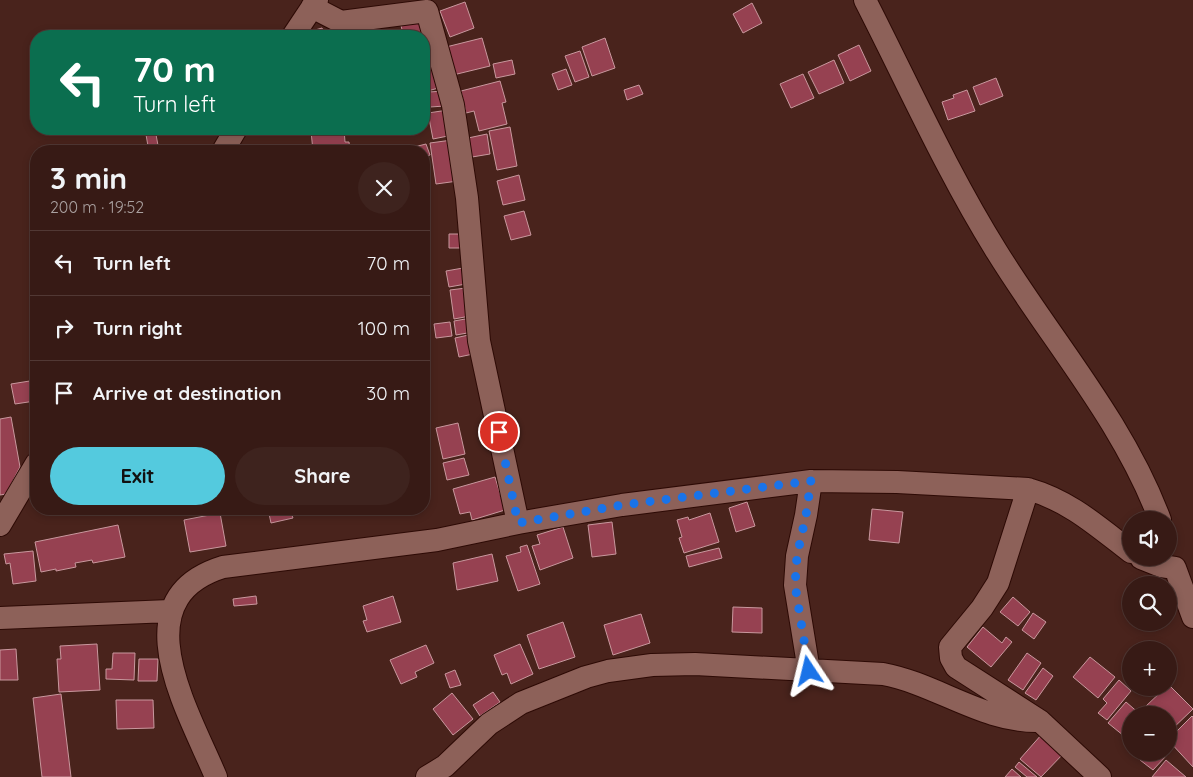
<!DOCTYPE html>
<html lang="en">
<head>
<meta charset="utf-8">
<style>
  :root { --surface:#371a15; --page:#3e231e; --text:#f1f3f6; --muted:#aaa1a0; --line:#513834; --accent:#54cade }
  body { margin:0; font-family:Quicksand,sans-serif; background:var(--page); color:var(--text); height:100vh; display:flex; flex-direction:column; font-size:19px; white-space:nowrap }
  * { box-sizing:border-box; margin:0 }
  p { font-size:16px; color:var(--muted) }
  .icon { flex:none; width:28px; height:28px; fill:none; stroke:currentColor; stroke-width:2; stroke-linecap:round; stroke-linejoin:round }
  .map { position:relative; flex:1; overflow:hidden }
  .details { position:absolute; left:30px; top:145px; width:400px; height:370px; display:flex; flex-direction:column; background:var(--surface); border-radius:20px; box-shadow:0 2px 8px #0003,0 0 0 1px var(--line) }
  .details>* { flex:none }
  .banner { position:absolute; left:30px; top:30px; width:400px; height:105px; border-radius:20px; box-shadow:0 2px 8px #0003,0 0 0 1px var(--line); background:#0b6e4f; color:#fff; overflow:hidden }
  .tools { position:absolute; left:1122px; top:511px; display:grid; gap:10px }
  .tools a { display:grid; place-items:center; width:55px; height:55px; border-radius:50%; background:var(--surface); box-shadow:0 2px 8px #0003,0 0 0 1px var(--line); font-size:25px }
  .pin { position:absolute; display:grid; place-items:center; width:42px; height:42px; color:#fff; margin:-21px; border:2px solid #fff; border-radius:50%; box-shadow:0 1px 5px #0007 }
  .me { position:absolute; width:55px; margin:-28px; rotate:350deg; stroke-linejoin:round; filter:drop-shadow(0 0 4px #0008) }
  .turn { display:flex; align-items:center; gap:18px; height:105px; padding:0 20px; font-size:22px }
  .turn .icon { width:65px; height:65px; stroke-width:2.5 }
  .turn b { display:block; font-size:35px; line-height:42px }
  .round { display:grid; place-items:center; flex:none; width:52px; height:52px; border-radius:26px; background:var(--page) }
  .head { display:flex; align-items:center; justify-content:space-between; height:85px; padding:0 20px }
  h1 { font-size:30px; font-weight:700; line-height:38px }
  .cta { display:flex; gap:10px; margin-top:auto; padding:10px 20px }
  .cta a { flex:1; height:58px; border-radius:30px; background:var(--accent); color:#111; font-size:20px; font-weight:700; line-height:58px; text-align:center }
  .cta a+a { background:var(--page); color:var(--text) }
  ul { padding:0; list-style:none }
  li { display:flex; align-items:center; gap:15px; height:65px; padding:0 20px; border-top:1px solid var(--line) }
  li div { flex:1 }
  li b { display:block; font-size:19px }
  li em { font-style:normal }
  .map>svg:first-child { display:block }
  .building { fill:#964151; stroke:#c9989e }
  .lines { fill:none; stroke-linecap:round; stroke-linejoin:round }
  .minor-casing { stroke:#2d0a05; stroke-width:24 }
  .minor { stroke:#8d6159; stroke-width:22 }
  .route { stroke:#1a73e8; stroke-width:9; stroke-dasharray:0 16.2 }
</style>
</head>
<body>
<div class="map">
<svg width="1193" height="777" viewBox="0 0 1193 777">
  <rect width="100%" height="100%" fill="#49231c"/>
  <!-- building -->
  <path class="building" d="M465 2 474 28 450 37 440 11Z
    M752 3 762 23 743 33 733 14Z
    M423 19 431 45 424 47V36H404L401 26Z
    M322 28 325 36H311L316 34 315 30Z
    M482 38 490 66 453 75 446 47Z
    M605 38 615 68 592 76 582 47Z
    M859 45 871 71 850 81 838 55Z
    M580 51 589 77 575 82 565 56Z
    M435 60 442 87 424 92V63Z
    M512 60 515 74 496 78 493 64Z
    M834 60 844 83 819 94 808 72Z
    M566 69 572 85 558 90 552 74Z
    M803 74 814 98 791 108 780 84Z
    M996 78 1003 96 980 105 973 87Z
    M500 81 506 102 502 103 507 124 479 131 474 111 466 113 461 91Z
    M639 85 643 94 627 100 624 90Z
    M967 90 975 111 948 120 942 102 954 98 953 95Z
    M444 91 445 106 430 107 429 92Z
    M448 110 453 135 433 139 428 113Z
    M510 127 517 166 497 170 489 131Z
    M145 129H155L159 151H128V149L148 146Z
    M344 129 345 142H349L350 151H313L311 131Z
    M487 134 490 154 472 157 468 138Z
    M452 140 458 181 436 184 430 143Z
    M426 144 430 155 424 157V151H415L414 147Z
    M519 175 525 200 503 205 497 181Z
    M524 211 531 235 511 240 504 216Z
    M449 234H461L462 248H449Z
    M463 268 466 284 449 287 446 271Z
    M466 288 470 316 454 319 450 290Z
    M471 318 473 332 456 335 454 321Z
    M450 322 452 336 436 338 434 324Z
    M473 334 478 353 459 357 455 338Z
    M36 380V408L35 401 15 404 11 384Z
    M11 417 20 467 6 494 0 495V419Z
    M458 423 465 454 443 459 436 428Z
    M464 458 469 475 447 480 443 463Z
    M495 477 505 510 472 520 470 512 460 514 453 489Z
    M747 502 755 526 736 532 729 508Z
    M268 509H340V510L311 515 309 509 291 513 293 518 271 523Z
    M872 509 903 512 899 543 869 540Z
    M220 513 226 546 190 552 184 520Z
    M710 513 719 542 684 553 679 538 682 537 677 520 688 517 689 520Z
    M612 522 616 554 592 557 588 525Z
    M118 525 125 557 93 563 92 560 75 563 76 567 56 571V569L41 572 35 542Z
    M563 527 573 558 540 570 532 546 540 544 537 535Z
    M527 545 540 584 518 591 506 556 521 552 520 547Z
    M719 548 722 558 689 567 686 556Z
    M33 551 36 581 13 584 10 563 6 564 4 554Z
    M492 554 498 581 457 590 453 563Z
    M256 596 257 604 234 606 233 599Z
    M393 596 401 622 367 632 363 621 367 620 363 606Z
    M1013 597 1030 612 1018 626 1000 612Z
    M733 607 762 608V633L732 632Z
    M1033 613 1046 622 1034 639 1022 630Z
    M641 614 650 643 613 655 604 625Z
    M563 622 575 657 539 669 527 635Z
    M983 627 1002 643 1006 637 1012 642 991 667 967 647Z
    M97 644 100 690 59 692 57 659H61L60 646Z
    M520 644 533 674 511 684 507 673 502 675 494 655Z
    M426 645 434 663 415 672 417 677 401 684 390 660Z
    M16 649 18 680H0V650Z
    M113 653H135L134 680 106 679V669H112Z
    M1027 653 1041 663 1023 690 1008 680Z
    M1090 657 1115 677 1098 698 1073 677Z
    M139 659H158L157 681H138Z
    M1043 668 1053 676 1036 700 1025 693Z
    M455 670 461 685 450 688 445 674Z
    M1119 680 1131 691 1107 720 1098 713 1107 703 1103 699Z
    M1169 685 1193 709 1169 732V715H1153L1145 707 1165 688H1169Z
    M493 692 500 702 480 716 473 705Z
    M452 693 473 719 453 735 433 709Z
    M61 694 71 777H42L33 698Z
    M116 700H153L154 728 117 729Z
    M1126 702 1141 715H1131V727L1124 736 1108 723Z
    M1192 716 1193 717V767L1169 741V739Z
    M1042 734 1064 753 1041 777 1020 759Z
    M1147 752H1164L1167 755 1153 770 1140 760Z
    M1166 760 1186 777H1152Z
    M1019 762 1037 777H1027L1015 767Z
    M1012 769 1021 777H1005Z"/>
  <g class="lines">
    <defs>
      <path id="minor" d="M865 0C908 84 947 172 997 252 1052 341 1123 421 1160 520
        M312 7 341 22 427 11 453 105 467 198 479 341 518 523
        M293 36 317 0
        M223 151 236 129
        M1028 489 998 583 982 608 950 647 951 658 956 667 1040 721 1100 777
        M0 525 36 464
        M1141 558 1161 566 1175 568 1193 617
        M0 618 170 611
        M809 671 795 585 797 556 806 515 811 481
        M216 777C189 712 120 599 223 567L437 540 518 523 622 505 811 481 897 482 1028 489C1070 501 1097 526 1131 552
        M427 777 445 766 489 724 521 703 586 677 608 671 652 665 695 664 883 674C937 684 984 723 1040 721"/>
    </defs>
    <!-- minor casing -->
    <use href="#minor" class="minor-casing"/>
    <!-- minor -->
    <use href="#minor" class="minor"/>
  </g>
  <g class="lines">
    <!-- route -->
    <path class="route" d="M499 432 518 523 622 505 811 481 806 515 797 556 795 585 809 671"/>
  </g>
</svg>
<div class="tools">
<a><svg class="icon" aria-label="sound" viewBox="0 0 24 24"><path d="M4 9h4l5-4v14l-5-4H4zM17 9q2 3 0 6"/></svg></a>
<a><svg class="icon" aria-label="search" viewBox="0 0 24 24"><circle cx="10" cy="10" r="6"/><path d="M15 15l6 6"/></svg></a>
<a>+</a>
<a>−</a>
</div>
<div class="pin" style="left:499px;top:432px;background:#d93025"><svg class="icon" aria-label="arrive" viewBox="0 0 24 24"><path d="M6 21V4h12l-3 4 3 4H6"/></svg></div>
<svg class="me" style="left:809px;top:671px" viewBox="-20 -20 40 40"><path d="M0-17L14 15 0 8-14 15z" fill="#1a73e8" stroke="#fff" stroke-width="4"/></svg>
<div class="banner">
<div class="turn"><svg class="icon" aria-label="left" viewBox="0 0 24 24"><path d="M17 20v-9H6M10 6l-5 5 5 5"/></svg><div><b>70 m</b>Turn left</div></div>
</div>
<section class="details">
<div class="head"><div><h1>3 min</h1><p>200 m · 19:52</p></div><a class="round"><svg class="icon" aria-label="close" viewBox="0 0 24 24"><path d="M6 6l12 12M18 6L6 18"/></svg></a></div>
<ul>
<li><svg class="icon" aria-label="left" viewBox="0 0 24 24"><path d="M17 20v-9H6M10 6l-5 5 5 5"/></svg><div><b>Turn left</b></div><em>70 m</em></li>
<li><svg class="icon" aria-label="right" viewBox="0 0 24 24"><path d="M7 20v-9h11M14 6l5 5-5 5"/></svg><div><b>Turn right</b></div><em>100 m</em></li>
<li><svg class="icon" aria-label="arrive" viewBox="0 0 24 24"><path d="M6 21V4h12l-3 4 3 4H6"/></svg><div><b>Arrive at destination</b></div><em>30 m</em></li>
</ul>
<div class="cta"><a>Exit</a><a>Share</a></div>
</section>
</div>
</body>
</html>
